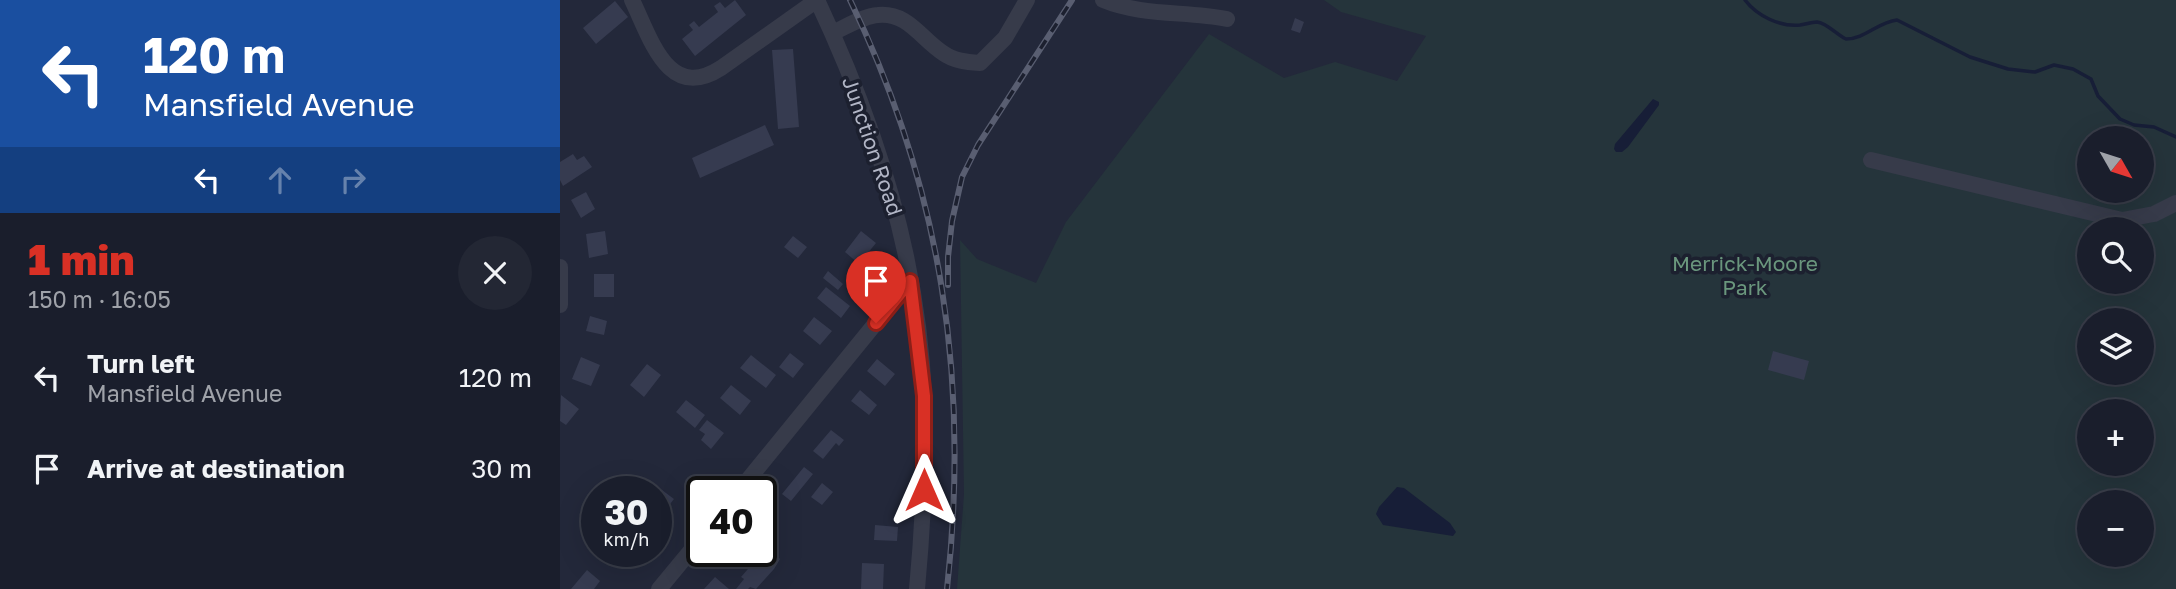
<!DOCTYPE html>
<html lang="en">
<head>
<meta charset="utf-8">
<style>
  :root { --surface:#1a1e2c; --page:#232734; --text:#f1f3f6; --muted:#9fa2a9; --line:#383c48; --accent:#d93025 }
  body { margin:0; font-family:"Golos Text",sans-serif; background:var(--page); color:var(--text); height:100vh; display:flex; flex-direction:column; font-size:26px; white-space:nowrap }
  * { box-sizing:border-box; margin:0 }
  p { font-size:23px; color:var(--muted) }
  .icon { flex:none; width:38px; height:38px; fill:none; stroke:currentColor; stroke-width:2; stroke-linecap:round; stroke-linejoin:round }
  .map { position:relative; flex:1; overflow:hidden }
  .panel { display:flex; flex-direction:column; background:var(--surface); width:560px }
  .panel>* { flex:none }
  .hud { background:#1a4fa0; color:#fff; overflow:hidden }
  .needle { width:46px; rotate:129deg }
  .controls { position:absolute; left:1517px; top:126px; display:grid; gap:14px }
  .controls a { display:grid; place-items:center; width:77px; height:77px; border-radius:50%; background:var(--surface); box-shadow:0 7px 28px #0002,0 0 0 2px var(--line); font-size:35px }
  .speed { position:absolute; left:21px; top:476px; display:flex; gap:14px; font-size:35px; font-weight:700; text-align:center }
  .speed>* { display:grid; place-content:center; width:91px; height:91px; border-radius:50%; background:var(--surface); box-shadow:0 7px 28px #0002,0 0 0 2px var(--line); line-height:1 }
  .speed small { font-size:18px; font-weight:400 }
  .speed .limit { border:4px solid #111; border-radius:10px; background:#fff; color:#111 }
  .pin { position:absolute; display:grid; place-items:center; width:60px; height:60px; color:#fff; margin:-72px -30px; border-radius:50% 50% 50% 0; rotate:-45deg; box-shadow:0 0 7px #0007 }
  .pin .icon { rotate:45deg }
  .me { position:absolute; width:77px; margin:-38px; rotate:0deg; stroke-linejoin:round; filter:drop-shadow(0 0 5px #0008) }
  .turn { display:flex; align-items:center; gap:24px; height:147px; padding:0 28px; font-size:32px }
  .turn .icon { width:91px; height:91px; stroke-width:2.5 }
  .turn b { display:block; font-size:49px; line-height:60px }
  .lanes { display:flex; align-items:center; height:66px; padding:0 28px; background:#0003; justify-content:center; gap:35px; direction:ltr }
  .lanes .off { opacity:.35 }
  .round { display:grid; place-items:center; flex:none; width:74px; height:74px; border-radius:37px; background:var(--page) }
  .headline { display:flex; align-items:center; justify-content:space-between; height:119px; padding:0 28px }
  h1 { font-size:42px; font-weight:800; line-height:52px; color:var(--accent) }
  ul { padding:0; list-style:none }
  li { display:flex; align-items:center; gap:21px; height:91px; padding:0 28px }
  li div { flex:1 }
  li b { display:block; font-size:26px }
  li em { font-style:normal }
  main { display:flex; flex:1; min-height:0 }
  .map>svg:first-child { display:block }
  .green { fill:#25343b; fill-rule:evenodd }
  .water { fill:#171e37 }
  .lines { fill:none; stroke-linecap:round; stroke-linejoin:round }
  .stream { stroke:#171e37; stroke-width:3.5 }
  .building { fill:#363b50 }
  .minor { stroke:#373b4a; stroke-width:16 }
  .rail-casing { stroke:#595e71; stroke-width:6 }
  .rail { stroke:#1c202f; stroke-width:3.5; stroke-dasharray:10; stroke-linecap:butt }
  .route-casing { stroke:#8d1f18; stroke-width:18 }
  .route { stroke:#d93025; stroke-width:12 }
  .labels { text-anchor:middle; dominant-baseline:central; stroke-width:7; stroke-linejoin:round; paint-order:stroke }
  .street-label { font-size:21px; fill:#b2b6c6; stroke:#1c202f }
  .park-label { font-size:21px; fill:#6a967d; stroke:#1c202f }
</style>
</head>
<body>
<main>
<section class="panel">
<div class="hud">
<div class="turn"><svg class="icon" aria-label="left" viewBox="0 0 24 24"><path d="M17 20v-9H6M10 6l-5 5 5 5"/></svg><div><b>120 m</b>Mansfield Avenue</div></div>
<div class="lanes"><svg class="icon" aria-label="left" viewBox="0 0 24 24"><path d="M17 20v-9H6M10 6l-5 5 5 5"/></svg><svg class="icon off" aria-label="ahead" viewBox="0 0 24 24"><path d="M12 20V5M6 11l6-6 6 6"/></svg><svg class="icon off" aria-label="right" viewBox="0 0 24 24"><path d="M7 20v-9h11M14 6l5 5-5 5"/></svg></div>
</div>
<div class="headline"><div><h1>1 min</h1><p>150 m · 16:05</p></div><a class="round"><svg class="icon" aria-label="close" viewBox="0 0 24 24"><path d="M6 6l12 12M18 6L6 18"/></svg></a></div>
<ul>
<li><svg class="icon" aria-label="left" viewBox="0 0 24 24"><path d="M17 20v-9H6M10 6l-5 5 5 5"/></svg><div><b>Turn left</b><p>Mansfield Avenue</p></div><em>120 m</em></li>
<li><svg class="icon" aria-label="arrive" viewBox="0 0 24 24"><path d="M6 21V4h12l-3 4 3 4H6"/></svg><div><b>Arrive at destination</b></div><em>30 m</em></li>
</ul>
</section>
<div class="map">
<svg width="1616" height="589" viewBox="0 0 1616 589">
  <rect width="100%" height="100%" fill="#23283a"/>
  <!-- green -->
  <path class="green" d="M764 0H1616V589H397L404 494 400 240 417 259 476 283 506 222 649 34 724 78 775 62 837 81 866 36 781 12ZM1530 138H1582V191H1530ZM1530 229H1582V282H1530ZM1530 320H1582V373H1530ZM1530 411H1582V464H1530ZM1530 502H1582V555H1530Z"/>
  <!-- water -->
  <path class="water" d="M1093 99 1099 102V105L1068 147 1062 152H1056L1054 149 1055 144Z
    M837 487 844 488 890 523 896 532 893 536 823 525 816 514 819 507Z"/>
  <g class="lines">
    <!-- stream -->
    <path class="stream" d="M1185 0C1197 16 1220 27 1240 25 1246 24 1252 22 1257 22 1267 23 1277 35 1286 39 1305 39 1318 22 1337 20L1410 57 1448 69 1475 72 1494 65 1513 69 1531 79 1538 96 1560 119 1574 125 1594 127 1616 137"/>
  </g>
  <!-- building -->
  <path class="building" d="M175 0 186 15 135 56 122 39 133 30 129 25 134 21 139 27 158 12 154 6 160 2 165 8Z
    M55 1 68 17 36 44 23 28Z
    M735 18 744 22 740 33 731 30Z
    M233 49 239 127 218 129 212 50Z
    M205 125 214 145 140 178 132 158Z
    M13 154 17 160 24 156 32 167 3 186 0 180V162Z
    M26 192 35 209 21 218 11 200Z
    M45 231 48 254 29 258 26 234Z
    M301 231 316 243 299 264 285 252Z
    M233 236 247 247 238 258 224 247Z
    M268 271 283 284 278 290 263 278Z
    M34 274H54V297H34Z
    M266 287 290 306 281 318 257 298Z
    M30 316 47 321 44 335 26 331Z
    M254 317 272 331 260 345 243 331Z
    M1213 351 1249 361 1244 380 1208 370Z
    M230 353 244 364 233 378 219 367Z
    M191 355 216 375 206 388 180 368Z
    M21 357 40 365 31 386 12 379Z
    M317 359 335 374 325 386 307 371Z
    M87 364 101 375 84 397 70 385Z
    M171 385 191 401 180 415 160 398Z
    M300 390 317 405 309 415 291 401Z
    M1 395 19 409 6 425 0 421Z
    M126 400 145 415 135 428 116 412Z
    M147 420 164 433 151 449 141 440 145 434 139 430Z
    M271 430 284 440 279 446 276 443 263 459 253 451Z
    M244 467 253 474 231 501 222 494Z
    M262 483 273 492 262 505 251 497Z
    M98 487 114 499 99 518 96 516V492H94Z
    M315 525 338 527 337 541 314 540Z
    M207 547 220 559 214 569 196 589 190 587 188 589H176L184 579 181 577Z
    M302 563 324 564 323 589H301Z
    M27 570 40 581 34 589H11Z
    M155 577 169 589H144Z"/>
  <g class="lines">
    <!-- minor -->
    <path class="minor" d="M72 0C91 39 108 102 161 68L257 0
      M257 0C316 125 359 259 364 398 366 462 363 525 357 589
      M543 0C581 16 626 11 667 19
      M272 33C286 27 303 16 318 15 348 12 361 39 383 53 394 61 407 62 420 63L445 38 467 0
      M1311 160 1562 220 1594 214 1616 203
      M0 267V305
      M178 492 350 281
      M99 589 142 537"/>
    <defs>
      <path id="rail" d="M290 0C382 190 410 380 387 589
        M388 285V257L392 221 402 177 418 145 512 0"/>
    </defs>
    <!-- rail casing -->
    <use href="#rail" class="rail-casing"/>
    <!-- rail -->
    <use href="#rail" class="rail"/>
  </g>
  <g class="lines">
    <defs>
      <path id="route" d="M316 323 350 281 364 396V490"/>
    </defs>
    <!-- route casing -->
    <use href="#route" class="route-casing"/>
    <!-- route -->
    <use href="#route" class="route"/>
  </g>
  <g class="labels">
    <!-- street labels -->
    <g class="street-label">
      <text transform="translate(313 146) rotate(71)">Junction Road</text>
    </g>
    <!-- park labels -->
    <g class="park-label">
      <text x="1185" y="263">Merrick-Moore<tspan x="1185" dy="24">Park</tspan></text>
    </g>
  </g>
</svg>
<div class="controls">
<a><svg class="needle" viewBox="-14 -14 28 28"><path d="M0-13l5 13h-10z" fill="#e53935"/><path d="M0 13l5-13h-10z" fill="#9fa2a9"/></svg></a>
<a><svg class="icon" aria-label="search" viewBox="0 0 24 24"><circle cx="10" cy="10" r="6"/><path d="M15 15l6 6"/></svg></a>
<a><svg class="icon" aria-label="layers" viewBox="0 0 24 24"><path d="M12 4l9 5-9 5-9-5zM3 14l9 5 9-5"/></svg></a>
<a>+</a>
<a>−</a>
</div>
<div class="speed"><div>30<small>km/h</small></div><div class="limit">40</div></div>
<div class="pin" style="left:316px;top:323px;background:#d93025"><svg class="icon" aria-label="arrive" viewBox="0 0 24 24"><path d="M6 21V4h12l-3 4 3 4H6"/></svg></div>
<svg class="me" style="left:364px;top:490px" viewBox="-20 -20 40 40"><path d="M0-17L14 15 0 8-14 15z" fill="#d93025" stroke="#fff" stroke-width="4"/></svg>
</div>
</main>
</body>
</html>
